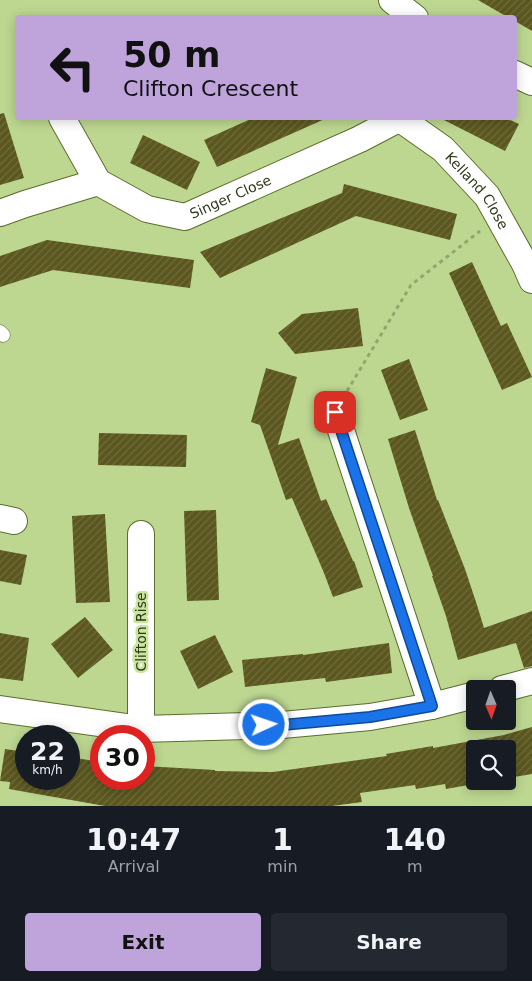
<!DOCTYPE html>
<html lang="en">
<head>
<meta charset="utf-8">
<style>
  :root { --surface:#171b24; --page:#242831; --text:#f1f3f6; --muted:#9ea1a6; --accent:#bfa4db }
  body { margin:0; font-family:"DejaVu Sans",sans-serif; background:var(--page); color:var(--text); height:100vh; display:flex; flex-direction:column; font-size:19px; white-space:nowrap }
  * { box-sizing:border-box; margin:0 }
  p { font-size:16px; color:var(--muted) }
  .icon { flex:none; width:28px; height:28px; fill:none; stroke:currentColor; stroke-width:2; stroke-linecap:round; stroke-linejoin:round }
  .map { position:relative; height:806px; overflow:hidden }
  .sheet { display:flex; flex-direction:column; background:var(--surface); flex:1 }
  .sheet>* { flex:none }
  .guide { position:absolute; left:15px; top:15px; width:502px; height:105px; border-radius:5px; box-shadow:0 2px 12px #0003; background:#bfa4db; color:#111; overflow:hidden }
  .needle { width:32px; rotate:178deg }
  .buttons { position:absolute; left:466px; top:680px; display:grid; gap:10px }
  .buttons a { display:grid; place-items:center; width:50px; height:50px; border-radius:5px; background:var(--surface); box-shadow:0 2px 12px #0003; font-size:25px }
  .speed { position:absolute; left:15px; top:725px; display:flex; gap:10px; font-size:25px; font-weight:700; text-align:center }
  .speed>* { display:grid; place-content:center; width:65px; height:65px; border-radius:50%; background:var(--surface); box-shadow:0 2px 12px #0003; line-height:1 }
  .speed small { font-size:12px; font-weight:400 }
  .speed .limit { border:8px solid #d22; background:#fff; color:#111 }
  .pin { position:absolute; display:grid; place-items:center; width:42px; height:42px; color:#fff; margin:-21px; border-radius:10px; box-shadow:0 2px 8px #0006 }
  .me { position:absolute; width:55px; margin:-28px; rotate:87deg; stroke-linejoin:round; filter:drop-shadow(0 0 4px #0008) }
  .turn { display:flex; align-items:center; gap:18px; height:105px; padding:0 25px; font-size:22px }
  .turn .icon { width:65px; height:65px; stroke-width:2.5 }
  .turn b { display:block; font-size:35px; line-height:42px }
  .eta { display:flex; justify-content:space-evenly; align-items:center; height:85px; text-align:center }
  .eta b { font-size:30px; font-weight:600; line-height:35px }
  .action { display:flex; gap:10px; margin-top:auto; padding:10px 25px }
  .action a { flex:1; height:58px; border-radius:5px; background:var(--accent); color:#111; font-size:20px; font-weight:600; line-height:58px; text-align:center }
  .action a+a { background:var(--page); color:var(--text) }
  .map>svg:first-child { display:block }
  .building { fill:url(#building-hatch) }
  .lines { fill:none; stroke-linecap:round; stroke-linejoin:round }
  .lane-casing { stroke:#596f2c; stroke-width:15 }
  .street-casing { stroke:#596f2c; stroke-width:28 }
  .path { stroke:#92a76d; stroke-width:3; stroke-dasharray:4 4; stroke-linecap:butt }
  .lane { stroke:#fff; stroke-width:14 }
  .street { stroke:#fff; stroke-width:26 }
  .route-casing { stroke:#114b97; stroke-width:12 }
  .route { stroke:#1a73e8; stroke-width:9 }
  .labels { text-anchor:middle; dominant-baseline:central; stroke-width:5; stroke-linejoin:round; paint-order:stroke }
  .street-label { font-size:14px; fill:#2f391c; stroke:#cae59d }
</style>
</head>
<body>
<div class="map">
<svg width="532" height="806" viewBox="0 0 532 806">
  <defs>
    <pattern id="building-hatch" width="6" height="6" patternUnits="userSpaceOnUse" patternTransform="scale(1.25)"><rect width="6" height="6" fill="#5b571f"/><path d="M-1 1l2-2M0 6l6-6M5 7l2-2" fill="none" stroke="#6f6d3e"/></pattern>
  </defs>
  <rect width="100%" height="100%" fill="#bdd791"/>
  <!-- building -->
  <path class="building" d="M478 0H532V31L515 21V18H509Z
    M4 113 24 178 0 185V114Z
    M253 118H327L217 167 204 140Z
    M440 118H506L519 124 505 151Z
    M143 135 200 162 187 190 130 163Z
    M344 184 457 214 450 240 356 216 220 278 200 252 342 193Z
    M47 240 194 260 190 288 53 270 0 287V256Z
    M472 262 501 326 507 323 532 377 502 390 449 273Z
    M358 308 363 346 295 354 278 333 302 314Z
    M409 359 428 410 400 420 381 370Z
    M266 368 297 377 278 445 299 438 321 501 326 499 353 561H354L363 587 333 597 324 573 292 498 286 500 260 425 251 422Z
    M415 430 437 500H438L465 569 477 605 484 628 532 611V666L524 668 516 643 458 660 446 616 432 576H433L409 508 388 439Z
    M99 433 187 435 186 467 98 465Z
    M216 510 219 600 187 601 184 511Z
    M105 514 110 602 76 603 72 516Z
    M0 550 27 555 21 585 0 581Z
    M85 617 113 650 78 678 51 644Z
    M0 633 29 638 23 681 0 678Z
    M215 635 233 672 198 689 180 651Z
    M389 643 392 673 326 682 325 678 245 687 242 660 303 654V655Z
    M532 727V774L508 778V749H475V781H491L446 789 445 784 416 789 415 785 360 793 362 802 332 806H105L9 789 10 782 0 781 5 749 26 752V779H69V757L101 762V779H144V766L215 770V771L273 772 387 756 386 754 433 746V748L504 735Z"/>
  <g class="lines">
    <defs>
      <path id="lane" d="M0 332 3 335"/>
      <g id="street">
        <path d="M392 0 415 18"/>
        <path d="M515 74 532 82"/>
        <path id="s1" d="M62 118 98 182 147 209 185 217 360 139 400 118"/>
        <path id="s2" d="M399 118 443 149 487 196 525 264 532 280"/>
        <path d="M0 213 25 204 98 182"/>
        <path d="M335 412 432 706"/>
        <path d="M0 518 14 521"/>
        <path d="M141 534V729"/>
        <path d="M502 689 532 681"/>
        <path d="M0 709 141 729 282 725 370 717 432 706 475 695"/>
      </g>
    </defs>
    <!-- lane casing -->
    <use href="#lane" class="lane-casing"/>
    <!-- street casing -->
    <use href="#street" class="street-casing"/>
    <!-- path -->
    <path class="path" d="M347 391 411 285 480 231"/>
    <!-- lane -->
    <use href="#lane" class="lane"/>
    <!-- street -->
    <use href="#street" class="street"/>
  </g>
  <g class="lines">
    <defs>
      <path id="route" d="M264 725H282L370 717 432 706 335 412"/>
    </defs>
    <!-- route casing -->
    <use href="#route" class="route-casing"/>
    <!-- route -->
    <use href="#route" class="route"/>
  </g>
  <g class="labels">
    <!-- street labels -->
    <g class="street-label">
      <text stroke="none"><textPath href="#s2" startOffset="108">Kelland Close</textPath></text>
      <text stroke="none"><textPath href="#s1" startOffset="218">Singer Close</textPath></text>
      <text transform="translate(141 632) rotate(-90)">Clifton Rise</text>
    </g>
  </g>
</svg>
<div class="buttons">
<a><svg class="needle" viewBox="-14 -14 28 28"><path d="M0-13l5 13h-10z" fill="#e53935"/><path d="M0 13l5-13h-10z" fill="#9ea1a6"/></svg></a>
<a><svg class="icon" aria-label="search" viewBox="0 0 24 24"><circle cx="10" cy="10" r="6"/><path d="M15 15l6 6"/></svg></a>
</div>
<div class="speed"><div>22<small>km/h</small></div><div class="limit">30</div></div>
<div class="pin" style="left:335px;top:412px;background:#d93025"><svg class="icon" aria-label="arrive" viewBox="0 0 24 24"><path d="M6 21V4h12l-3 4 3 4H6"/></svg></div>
<svg class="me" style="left:264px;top:725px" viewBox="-20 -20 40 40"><circle r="17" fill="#1a73e8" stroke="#fff" stroke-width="3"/><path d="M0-11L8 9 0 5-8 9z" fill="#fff"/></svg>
<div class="guide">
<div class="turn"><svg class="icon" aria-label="left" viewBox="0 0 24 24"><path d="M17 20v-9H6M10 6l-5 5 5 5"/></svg><div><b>50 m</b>Clifton Crescent</div></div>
</div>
</div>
<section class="sheet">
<div class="eta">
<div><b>10:47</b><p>Arrival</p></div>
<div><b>1</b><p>min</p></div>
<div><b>140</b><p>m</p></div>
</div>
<div class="action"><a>Exit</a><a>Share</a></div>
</section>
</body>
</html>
